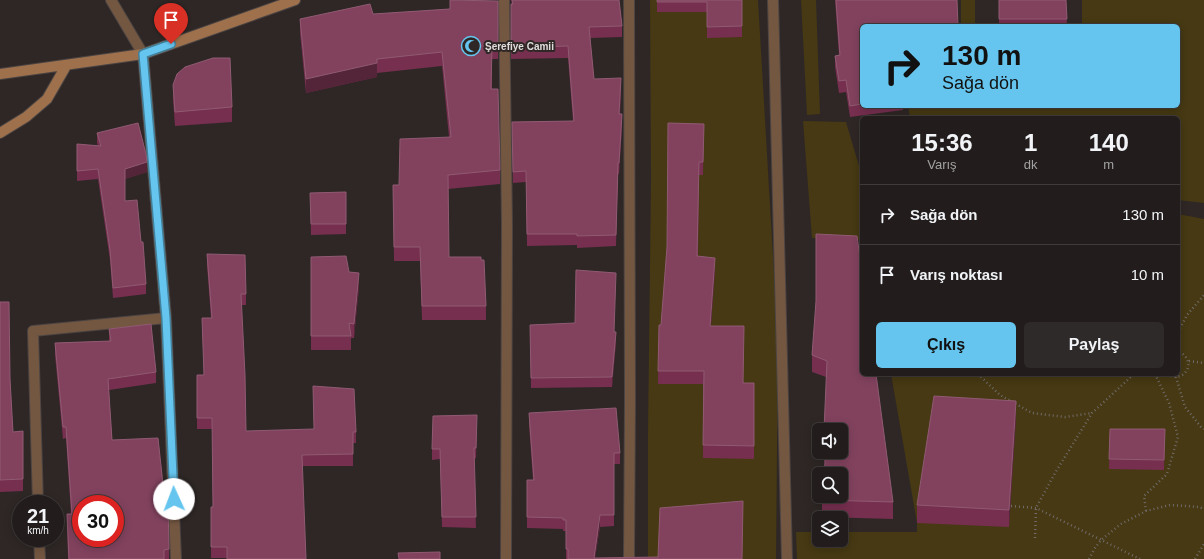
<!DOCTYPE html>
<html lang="tr">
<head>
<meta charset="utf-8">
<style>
  :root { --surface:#221d1c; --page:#2e2a29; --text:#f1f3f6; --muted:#a2a2a3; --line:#3f3b3b; --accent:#65c5ee }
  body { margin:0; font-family:Arial,sans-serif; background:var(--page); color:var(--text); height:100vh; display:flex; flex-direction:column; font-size:15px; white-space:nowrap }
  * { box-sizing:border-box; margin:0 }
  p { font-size:13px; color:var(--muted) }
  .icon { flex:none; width:22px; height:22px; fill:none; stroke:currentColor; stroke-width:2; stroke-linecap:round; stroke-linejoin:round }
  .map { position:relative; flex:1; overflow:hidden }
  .panel { position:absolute; left:860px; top:116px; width:320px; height:260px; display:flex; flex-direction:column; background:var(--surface); border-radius:6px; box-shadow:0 2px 10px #0003,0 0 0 1px var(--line) }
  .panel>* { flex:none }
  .banner { position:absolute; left:860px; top:24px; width:320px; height:84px; border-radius:6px; box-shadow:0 2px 10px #0003,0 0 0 1px var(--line); background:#65c5ee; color:#111; overflow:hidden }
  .fabs { position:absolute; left:812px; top:423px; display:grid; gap:8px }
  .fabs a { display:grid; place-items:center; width:36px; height:36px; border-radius:6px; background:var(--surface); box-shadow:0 2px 10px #0003,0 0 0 1px var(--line); font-size:20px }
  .speed { position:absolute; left:12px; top:495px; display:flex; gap:8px; font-size:20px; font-weight:700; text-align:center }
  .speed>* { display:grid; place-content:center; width:52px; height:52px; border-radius:50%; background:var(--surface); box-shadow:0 2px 10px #0003,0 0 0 1px var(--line); line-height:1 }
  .speed small { font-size:10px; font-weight:400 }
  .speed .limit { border:6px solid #d22; background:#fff; color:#111 }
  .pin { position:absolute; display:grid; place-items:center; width:34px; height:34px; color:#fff; margin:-41px -17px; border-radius:50% 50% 50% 0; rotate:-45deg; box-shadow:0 0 4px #0007 }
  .pin .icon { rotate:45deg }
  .me { position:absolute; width:44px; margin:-22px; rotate:358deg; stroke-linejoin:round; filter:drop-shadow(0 0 3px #0008) }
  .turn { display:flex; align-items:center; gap:14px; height:84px; padding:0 16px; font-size:18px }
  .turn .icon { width:52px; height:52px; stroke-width:2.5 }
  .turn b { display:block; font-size:28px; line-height:34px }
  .eta { display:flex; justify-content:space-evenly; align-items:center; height:68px; text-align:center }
  .eta b { font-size:24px; font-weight:600; line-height:28px }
  .primary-button { display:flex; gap:8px; margin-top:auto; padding:8px 16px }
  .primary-button a { flex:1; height:46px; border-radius:6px; background:var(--accent); color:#111; font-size:16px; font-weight:600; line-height:46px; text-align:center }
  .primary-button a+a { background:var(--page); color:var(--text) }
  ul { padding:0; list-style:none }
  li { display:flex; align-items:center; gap:12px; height:60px; padding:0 16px; border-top:1px solid var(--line) }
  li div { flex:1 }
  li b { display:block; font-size:15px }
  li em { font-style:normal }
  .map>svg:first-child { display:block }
  .green { fill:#463913 }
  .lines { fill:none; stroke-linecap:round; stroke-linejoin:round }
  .street-casing { stroke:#4b4443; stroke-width:12 }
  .secondary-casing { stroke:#4b4443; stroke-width:12 }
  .path { stroke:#716b6a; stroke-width:2.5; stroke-dasharray:1 3; stroke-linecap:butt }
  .street { stroke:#745741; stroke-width:10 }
  .secondary { stroke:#9e714c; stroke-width:10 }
  .wall { fill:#762f4f }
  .shaded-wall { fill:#542438 }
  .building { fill:#82425e; stroke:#905a72; fill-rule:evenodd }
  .route-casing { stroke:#42809b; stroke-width:10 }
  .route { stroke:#65c5ee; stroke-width:7 }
  .labels { text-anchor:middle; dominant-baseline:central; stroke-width:4; stroke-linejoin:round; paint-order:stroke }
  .poi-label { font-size:10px; font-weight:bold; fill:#e1dcdc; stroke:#2e2726; text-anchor:start }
</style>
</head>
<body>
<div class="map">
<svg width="1204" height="559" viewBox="0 0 1204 559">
  <rect width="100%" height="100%" fill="#2e2726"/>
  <!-- green -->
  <path class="green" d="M650 0H758L778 342 776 559H648V433L651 180Z
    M801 0H816L820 114 807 115Z
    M961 0H975V26H961Z
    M1082 0H1204V203L1178 200V118H906L910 117 908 106H1178V26H1082Z
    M803 121 846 122 862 176V240L812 238Z
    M1178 214 1204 219V559H797L796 532H819V540H841V532H917V523L891 374H1178Z"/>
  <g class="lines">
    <defs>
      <path id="street" d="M111 0 143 54 166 318 176 559
        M504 0 507 225 506 559
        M629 0 630 401 629 559
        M773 0 787 559
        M38 504 33 331 166 318
        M39 538 40 559"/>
      <path id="secondary" d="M0 74 143 54 295 0
        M0 133 26 117 47 99 66 66"/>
    </defs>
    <!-- street casing -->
    <use href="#street" class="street-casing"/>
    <!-- secondary casing -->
    <use href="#secondary" class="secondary-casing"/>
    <!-- path -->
    <path class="path" d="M1178 332 1187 315 1204 295
      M1189 361 1204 363
      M978 374 1000 395 1032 413 1065 417 1092 413
      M1167 374C1184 385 1199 361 1178 351
      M1176 377 1185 407 1201 427 1204 429
      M1011 506 1036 508 1140 559
      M1146 511 1144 496 1167 474 1178 437 1169 403 1155 374
      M1035 538 1036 508 1055 473 1092 413 1134 374
      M1089 559 1095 548 1101 540 1121 524 1146 511 1170 505 1199 507 1204 509
      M1195 559 1204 544"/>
    <!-- street -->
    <use href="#street" class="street"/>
    <!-- secondary -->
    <use href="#secondary" class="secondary"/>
  </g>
  <!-- wall -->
  <path class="wall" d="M511 0H619L622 26V37L590 38 594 79 621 90 620 114 622 126 619 174H618L616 246 577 248V245L527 246 526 182 513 183 512 122 573 121 568 58 511 59V4H512Z
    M657 0H742V37L707 38V12H657Z
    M835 0H957L862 26V106H903V110L850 117 846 92 839 93 835 67V56L839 55Z
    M999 0H1066L1067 26H999Z
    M498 1V59H492V89L500 170V184L448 189 449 257 481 260 486 306V320H422L420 261H394L393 185H399L449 137 442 66 377 73V77L306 93 300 33V19L450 9Z
    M173 85 232 107V122L175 126 173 99Z
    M704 124 703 175H699L698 256 715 270 711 326 744 383H754V459L703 458V384H658L659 325H661L667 247Z
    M97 133 147 172 125 179V201L141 242 146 284V294L113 298 110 260 98 179 77 181V144L98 146 97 143Z
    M346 192V234L311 235 310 193Z
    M207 254 246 294V305H241L246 431 356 432V443H353V466H303L227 558H211V507H213L212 429H197V375H204L202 318H211L207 265Z
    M311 257 349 272 359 287 354 338H351V350H311Z
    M816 301 893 502V519L822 517V500L825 469 824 452H841L826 377 812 372V355Z
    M0 302 10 379 13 432 23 431V491L0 492Z
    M530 325 615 332 616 342 612 387 531 388Z
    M109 329 156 372V383L109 390 112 440 165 503 169 530V559H68L67 514H71L66 438 63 439 55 355V343L109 341Z
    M529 413 620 453V464H614V526L600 527 595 558 658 557 743 513 742 559H566V531H563V529L527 528V480H533L529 424Z
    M1016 418 1009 527 917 523V505Z
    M477 425 476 458 474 459 476 528 442 527 440 459 432 460V449Z
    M1110 429H1165L1164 470 1109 469Z"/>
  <!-- shaded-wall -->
  <path class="shaded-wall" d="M377 59V77L306 93V79Z
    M621 78V90L619 126V114Z
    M622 114V126L619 174V163Z
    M147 162V172L125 179V169Z
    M715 258V270L710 338V326Z
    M359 273V287L354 338V324Z
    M616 332V342L612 387V377Z
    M1016 401V418L1009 527V510Z
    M600 515V527L595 559H594Z"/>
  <!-- building -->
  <path class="building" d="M450 0 498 1V45H492L491 89H498L500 170 448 175 449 257H481V260H484L486 306H422L420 247H394L393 185H399L400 139 451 137 442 52 377 59V63L306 79 300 19 370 4 373 14 450 9Z
    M512 0H619L622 26 589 27 594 79 621 78 619 114H622L619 163H618L616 235 577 236V234H527L526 171 513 172 512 122 574 121 568 46 511 48V4H513Z
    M657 0H742V26L707 27V2H657Z
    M836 0H957L958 26H862V104L850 106 846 80 839 81 835 56 840 55Z
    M999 0H1066L1067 19H999Z
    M213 58H230L232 107 175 112 173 85 177 74 185 67Z
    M138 123 146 154 147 162 125 169V201L137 200 141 242H143L146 284 113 288 110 250 98 169 77 171V144L101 146 97 133Z
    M668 123 704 124 703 162H699L697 256 715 258 710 326H744L743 383H754V446L703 445 704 371H658L659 325H661L667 247Z
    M346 192V224H311L310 193Z
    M816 234 857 236 862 272V374H876L893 502 822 500V496H841V474H824L825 463V452H841V430H824L827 361 812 355 816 301Z
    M207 254 245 255 246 294H241L245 375 246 431 314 429 313 386 354 389 356 432H353V454L302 455 306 559H227V547H211V507H213L212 418H197V375H204L202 318H212Z
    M346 256 349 272 359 273 354 324 349 323 351 336H311V257Z
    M576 270 616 273 614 332H616L612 377 531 378 530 325 575 323Z
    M0 302H9L10 379 13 432 23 431V479L0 480Z
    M151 324 156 372 108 379 112 440 158 438 165 503H168L169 549 164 550V559H69L67 514H72L66 427H63L55 343 111 341 109 329ZM81 504H115V538H81Z
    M934 396 1016 401 1009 510 917 505Z
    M616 408 620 453H614V515H600L594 558 658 557 660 508 743 501 742 559H568V549H566V520H563V518L527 517V480H534L529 413Z
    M477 415 476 448H474L476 517H442L440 449H432L433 416Z
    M1110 429H1165L1164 460 1109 459Z
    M440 552V559H399L398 553Z"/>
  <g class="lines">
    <defs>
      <path id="route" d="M171 44 143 54 166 318 174 499"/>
    </defs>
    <!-- route casing -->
    <use href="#route" class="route-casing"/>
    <!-- route -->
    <use href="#route" class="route"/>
  </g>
  <!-- icons -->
  <defs>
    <symbol id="mosque-ring" viewBox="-11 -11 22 22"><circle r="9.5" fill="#2e2726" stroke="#65c5ee" stroke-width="1.5"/><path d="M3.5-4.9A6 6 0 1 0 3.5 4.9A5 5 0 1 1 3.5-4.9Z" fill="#65c5ee"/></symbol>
  </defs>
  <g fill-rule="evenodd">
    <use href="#mosque-ring" x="460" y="35" width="22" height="22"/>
  </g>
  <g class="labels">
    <!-- poi labels -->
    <g class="poi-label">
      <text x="485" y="46">Şerefiye Camii</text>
    </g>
  </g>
</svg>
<div class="fabs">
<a><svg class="icon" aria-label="sound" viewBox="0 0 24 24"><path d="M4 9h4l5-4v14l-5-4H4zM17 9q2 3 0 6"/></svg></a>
<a><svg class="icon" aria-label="search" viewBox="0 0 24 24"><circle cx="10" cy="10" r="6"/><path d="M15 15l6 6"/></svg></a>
<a><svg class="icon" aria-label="layers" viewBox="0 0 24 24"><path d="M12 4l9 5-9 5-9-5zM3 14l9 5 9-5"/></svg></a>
</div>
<div class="speed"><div>21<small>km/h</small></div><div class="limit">30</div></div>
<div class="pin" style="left:171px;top:44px;background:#d93025"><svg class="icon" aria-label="arrive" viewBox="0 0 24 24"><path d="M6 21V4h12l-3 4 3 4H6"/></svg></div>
<svg class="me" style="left:174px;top:499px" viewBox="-20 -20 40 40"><circle r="19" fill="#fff"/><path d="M0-13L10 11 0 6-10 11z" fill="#65c5ee"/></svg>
<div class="banner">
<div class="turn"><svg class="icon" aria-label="right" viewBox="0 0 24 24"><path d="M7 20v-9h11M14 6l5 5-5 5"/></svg><div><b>130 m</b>Sağa dön</div></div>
</div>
<section class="panel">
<div class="eta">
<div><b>15:36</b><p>Varış</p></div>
<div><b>1</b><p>dk</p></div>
<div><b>140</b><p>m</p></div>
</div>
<ul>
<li><svg class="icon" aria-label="right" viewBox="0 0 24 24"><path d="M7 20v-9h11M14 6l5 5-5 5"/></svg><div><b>Sağa dön</b></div><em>130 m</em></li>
<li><svg class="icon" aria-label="arrive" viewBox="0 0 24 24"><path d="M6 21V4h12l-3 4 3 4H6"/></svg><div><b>Varış noktası</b></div><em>10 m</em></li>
</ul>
<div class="primary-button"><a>Çıkış</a><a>Paylaş</a></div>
</section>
</div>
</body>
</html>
